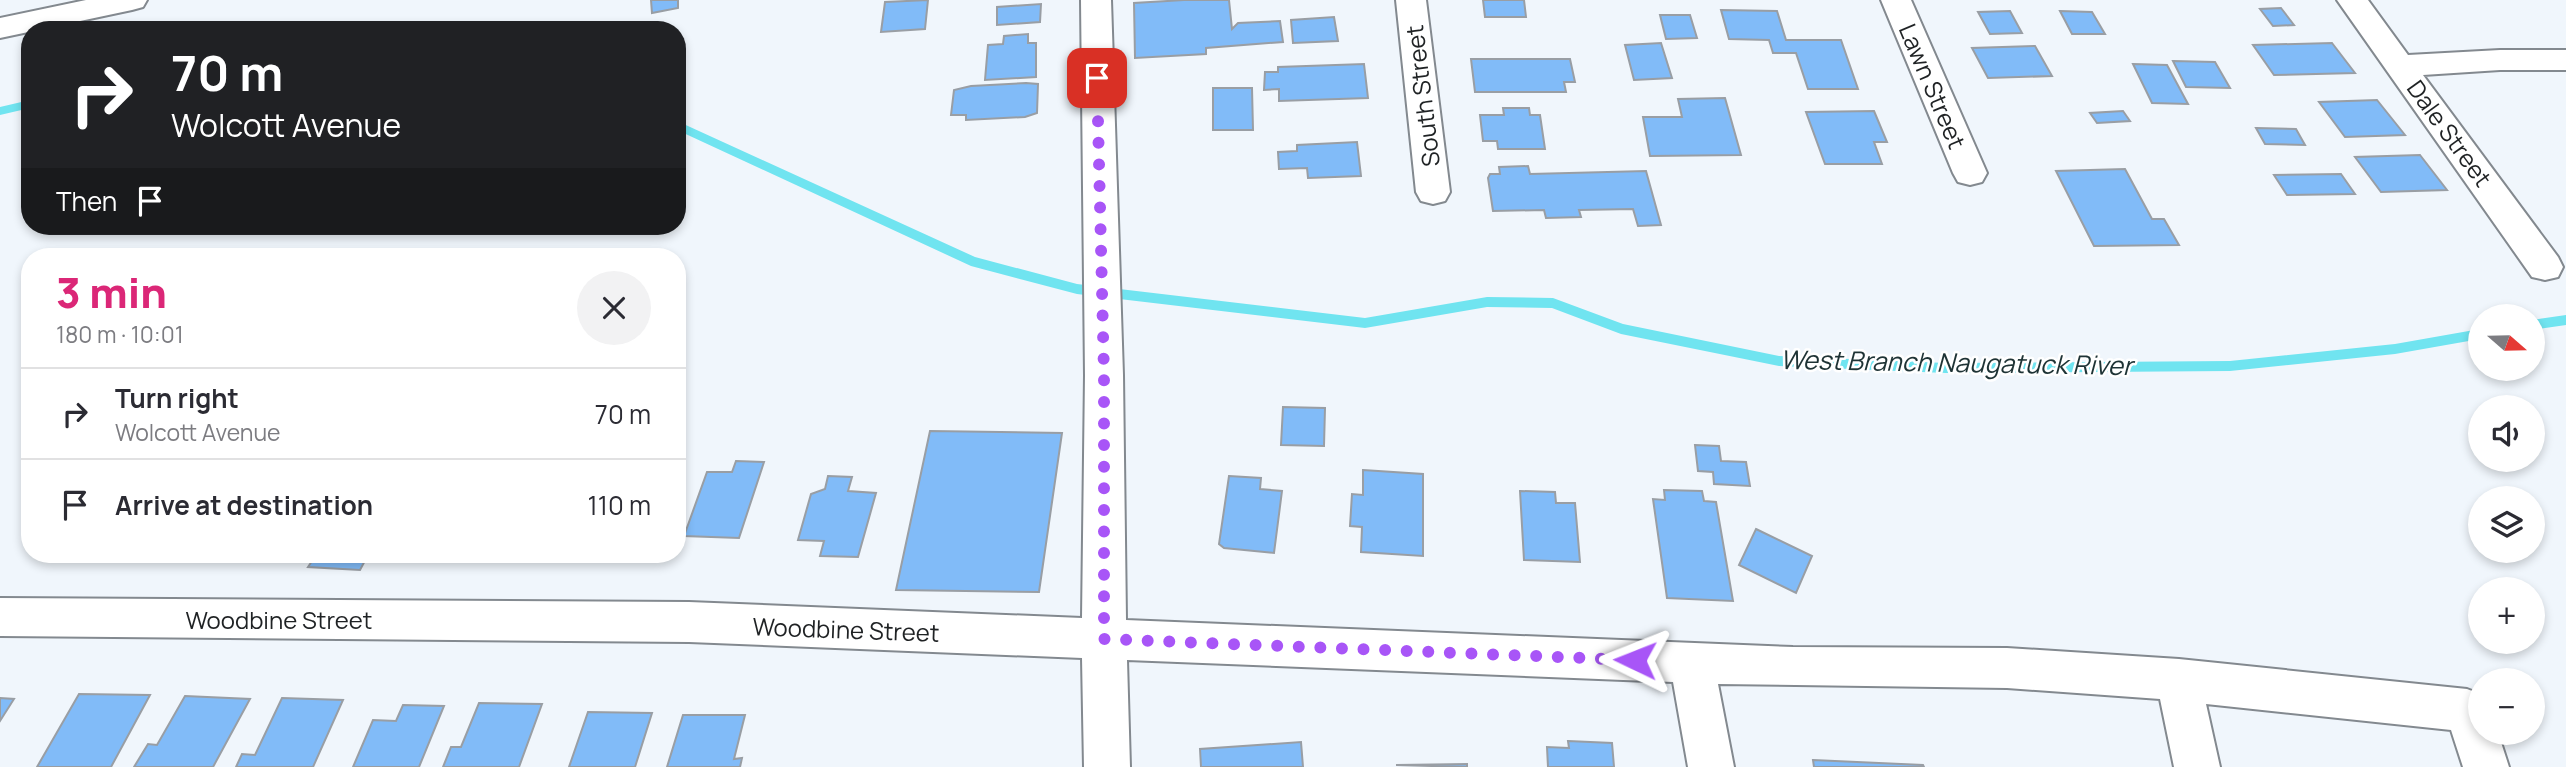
<!DOCTYPE html>
<html lang="en">
<head>
<meta charset="utf-8">
<style>
  :root { --surface:#fff; --page:#f2f2f3; --text:#2b2b33; --muted:#7c7c81; --line:#e1e1e2; --accent:#db2777 }
  body { margin:0; font-family:Manrope,sans-serif; background:var(--page); color:var(--text); height:100vh; display:flex; flex-direction:column; font-size:26px; white-space:nowrap }
  * { box-sizing:border-box; margin:0 }
  p { font-size:23px; color:var(--muted) }
  .icon { flex:none; width:38px; height:38px; fill:none; stroke:currentColor; stroke-width:2; stroke-linecap:round; stroke-linejoin:round }
  .map { position:relative; flex:1; overflow:hidden }
  .side { position:absolute; left:21px; top:248px; width:665px; height:315px; display:flex; flex-direction:column; background:var(--surface); border-radius:28px; box-shadow:0 4px 10px #0003 }
  .side>* { flex:none }
  .top-card { position:absolute; left:21px; top:21px; width:665px; height:214px; border-radius:28px; box-shadow:0 4px 10px #0003; background:#202124; color:#fff; overflow:hidden }
  .needle { width:46px; rotate:110deg }
  .buttons { position:absolute; left:2468px; top:304px; display:grid; gap:14px }
  .buttons a { display:grid; place-items:center; width:77px; height:77px; border-radius:50%; background:var(--surface); box-shadow:0 4px 10px #0003; font-size:35px }
  .pin { position:absolute; display:grid; place-items:center; width:60px; height:60px; color:#fff; margin:-30px; border-radius:14px; box-shadow:0 4px 10px #0006 }
  .me { position:absolute; width:77px; margin:-38px; rotate:272deg; stroke-linejoin:round; filter:drop-shadow(0 0 5px #0008) }
  .turn { display:flex; align-items:center; gap:24px; height:147px; padding:0 35px; font-size:32px }
  .turn .icon { width:91px; height:91px; stroke-width:2.5 }
  .turn b { display:block; font-size:49px; line-height:60px }
  .then { display:flex; align-items:center; height:66px; padding:0 35px; background:#0003; gap:14px; font-size:26px }
  .round { display:grid; place-items:center; flex:none; width:74px; height:74px; border-radius:37px; background:var(--page) }
  .head { display:flex; align-items:center; justify-content:space-between; height:119px; padding:0 35px }
  h1 { font-size:42px; font-weight:800; line-height:52px; color:var(--accent) }
  ul { padding:0; list-style:none }
  li { display:flex; align-items:center; gap:21px; height:91px; padding:0 35px; border-top:2px solid var(--line) }
  li div { flex:1 }
  li b { display:block; font-size:26px }
  li em { font-style:normal }
  .map>svg:first-child { display:block }
  .lines { fill:none; stroke-linecap:round; stroke-linejoin:round }
  .stream { fill:#70e4f0; fill-rule:evenodd }
  .building { fill:#81bbf8; stroke:#999ea4; stroke-width:2 }
  .minor-casing { stroke:#83898f; stroke-width:4 }
  .minor { fill:#fff; fill-rule:evenodd }
  .route { stroke:#a855f7; stroke-width:12; stroke-dasharray:0 21.6 }
  .labels { text-anchor:middle; dominant-baseline:central; stroke-width:5; stroke-linejoin:round; paint-order:stroke }
  .street-label { font-size:24px; fill:#1f2224; stroke:#fff }
  .water-label { font-size:26px; font-style:italic; fill:#1e3335; stroke:#fff }
</style>
</head>
<body>
<div class="map">
<svg width="2566" height="767" viewBox="0 0 2566 767">
  <rect width="100%" height="100%" fill="#f0f6fc"/>
  <g class="lines">
    <!-- stream -->
    <path class="stream" d="M30 100V108L0 115V107Z
      M677 121 975 257 1077 284 1365 318 1487 297 1553 298 1623 324 1779 356 1946 363 2230 361 2395 344 2480 329V339L2395 354 2230 371 1946 373 1779 366 1621 334 1552 308 1487 307 1365 328 1077 294 971 266 677 130Z
      M2566 315V325L2532 330V320Z"/>
  </g>
  <!-- building -->
  <path class="building" d="M651 0H678V8L652 13Z
    M928 0 925 29 881 32 885 2Z
    M1184 0H1229L1232 29 1238 23 1280 21 1283 42 1206 48V54L1135 58 1134 3Z
    M1483 0H1524L1526 17H1485Z
    M1041 4 1040 22 997 25V7Z
    M2281 8 2294 25 2273 26 2260 9Z
    M1721 10 1777 11 1786 40H1841L1858 89H1808L1796 53H1773L1769 40 1729 39Z
    M2010 11 2022 33 1990 34 1978 12Z
    M2060 11 2092 12 2105 34H2072Z
    M1660 15H1690L1697 38 1666 39Z
    M1334 17 1338 41 1293 43 1291 20Z
    M1028 34V43H1036V77L985 80 988 45 1003 44 1004 36Z
    M1661 43 1672 78 1634 80 1625 45Z
    M2332 43 2355 73 2274 75 2253 45Z
    M2035 46 2052 76 1988 78 1972 48Z
    M1471 59H1570L1575 82H1564L1566 92H1475Z
    M2173 61 2215 62 2230 88 2186 87Z
    M1364 64 1368 98 1279 101V89L1264 90 1265 72H1278V67Z
    M2133 64 2167 65 2188 104 2152 103Z
    M1026 83 1038 84 1037 113 1025 117 966 120V115H951L954 90 971 86Z
    M1213 88H1252L1253 130H1213Z
    M1725 98 1741 155 1650 156 1643 117H1682L1678 99Z
    M2377 100 2405 135 2345 137 2319 102Z
    M1503 108H1529L1530 115H1540L1545 149H1498L1497 141H1483L1480 115H1504Z
    M1874 111 1887 142H1874L1882 164H1825L1806 112Z
    M2123 111 2130 121 2097 123 2090 113Z
    M2256 128 2296 129 2305 145 2265 144Z
    M1357 142 1361 176 1308 178 1307 168 1279 169 1278 152 1297 151V145Z
    M2420 155 2447 190 2381 192 2355 157Z
    M1528 166 1530 174 1646 171 1661 225 1638 226 1633 209 1579 210 1581 217 1546 218 1544 210 1493 211 1488 178 1490 174H1500L1499 167Z
    M2125 169 2152 219H2164L2179 245 2094 246 2056 171Z
    M2341 174 2355 194 2287 195 2274 175Z
    M1283 407 1325 408 1324 446 1281 445Z
    M930 431 1062 433 1039 592 896 590Z
    M1695 445 1719 446 1721 461 1746 462 1750 486 1714 484 1713 472 1698 471Z
    M736 461 764 462 739 538 684 536 707 472H732Z
    M1363 470 1423 474V556L1361 552 1362 527 1350 526 1352 494 1363 495Z
    M828 476 852 477 848 491 876 493 858 557 820 556 824 541 798 540 811 494 825 489Z
    M1229 476 1261 478 1260 489 1282 491 1274 553 1224 548 1219 544Z
    M1664 490 1702 491 1704 501 1716 502 1733 601 1667 598 1653 499 1665 500Z
    M1520 491 1555 492 1556 503H1575L1580 562 1524 560Z
    M1756 529 1812 556 1796 593 1739 565Z
    M316 555H368L360 570 308 567Z
    M79 694 150 695 111 767H37Z
    M185 696 250 699 213 767H134L148 744 157 745Z
    M0 698 14 699 0 721Z
    M282 698 343 700 313 767H236L242 754 255 755Z
    M479 703 542 704 519 767H443L451 747H461Z
    M403 705 444 706 419 767H353L373 720 396 721Z
    M588 712 652 713 635 767H569Z
    M683 715H745L734 759 742 758 740 767H667Z
    M1568 741 1612 743 1614 767H1548L1547 747 1569 748Z
    M1301 742 1303 767H1201L1200 749Z
    M1813 760 1923 765 1924 767H1814Z
    M1467 764V767L1396 765Z"/>
  <g class="lines">
    <defs>
      <path id="minor" d="M86 0H147L143 7 132 10 0 38V18Z
        M1081 0H1111L1123 375 1126 620 1793 647 2007 648 2179 659 2467 689 2480 694V733H2498L2509 767H2463L2451 730 2206 704 2220 767H2174L2160 699 2007 688 1718 684 1734 767H1688L1673 682 1127 660 1130 767H1084L1082 658 689 642 0 636V598L689 602 1082 618 1085 375Z
        M1396 0H1426L1450 192 1445 201 1433 204 1421 201 1416 192Z
        M1881 0H1911L1987 173 1982 182 1970 185 1958 182 1953 173Z
        M2337 0H2368L2408 55 2500 50H2566V70H2500L2423 75 2558 257 2563 267 2558 277 2545 280 2532 277Z"/>
    </defs>
    <!-- minor casing -->
    <use href="#minor" class="minor-casing"/>
    <!-- minor -->
    <use href="#minor" class="minor"/>
  </g>
  <g class="lines">
    <!-- route -->
    <path class="route" d="M1097 78 1104 375V639L1635 660"/>
  </g>
  <g class="labels">
    <!-- street labels -->
    <g class="street-label">
      <text transform="translate(1933 86) rotate(67)">Lawn Street</text>
      <text transform="translate(1422 96) rotate(-97)">South Street</text>
      <text transform="translate(2450 133) rotate(54)">Dale Street</text>
      <text x="279" y="619">Woodbine Street</text>
      <text transform="translate(846 629) rotate(2)">Woodbine Street</text>
    </g>
    <!-- water labels -->
    <g class="water-label">
      <text transform="translate(1956 362) rotate(1)">West Branch Naugatuck River</text>
    </g>
  </g>
</svg>
<div class="buttons">
<a><svg class="needle" viewBox="-14 -14 28 28"><path d="M0-13l5 13h-10z" fill="#e53935"/><path d="M0 13l5-13h-10z" fill="#7c7c81"/></svg></a>
<a><svg class="icon" aria-label="sound" viewBox="0 0 24 24"><path d="M4 9h4l5-4v14l-5-4H4zM17 9q2 3 0 6"/></svg></a>
<a><svg class="icon" aria-label="layers" viewBox="0 0 24 24"><path d="M12 4l9 5-9 5-9-5zM3 14l9 5 9-5"/></svg></a>
<a>+</a>
<a>−</a>
</div>
<div class="pin" style="left:1097px;top:78px;background:#d93025"><svg class="icon" aria-label="arrive" viewBox="0 0 24 24"><path d="M6 21V4h12l-3 4 3 4H6"/></svg></div>
<svg class="me" style="left:1635px;top:660px" viewBox="-20 -20 40 40"><path d="M0-17L14 15 0 8-14 15z" fill="#a855f7" stroke="#fff" stroke-width="4"/></svg>
<div class="top-card">
<div class="turn"><svg class="icon" aria-label="right" viewBox="0 0 24 24"><path d="M7 20v-9h11M14 6l5 5-5 5"/></svg><div><b>70 m</b>Wolcott Avenue</div></div>
<div class="then">Then<svg class="icon" aria-label="arrive" viewBox="0 0 24 24"><path d="M6 21V4h12l-3 4 3 4H6"/></svg></div>
</div>
<section class="side">
<div class="head"><div><h1>3 min</h1><p>180 m · 10:01</p></div><a class="round"><svg class="icon" aria-label="close" viewBox="0 0 24 24"><path d="M6 6l12 12M18 6L6 18"/></svg></a></div>
<ul>
<li><svg class="icon" aria-label="right" viewBox="0 0 24 24"><path d="M7 20v-9h11M14 6l5 5-5 5"/></svg><div><b>Turn right</b><p>Wolcott Avenue</p></div><em>70 m</em></li>
<li><svg class="icon" aria-label="arrive" viewBox="0 0 24 24"><path d="M6 21V4h12l-3 4 3 4H6"/></svg><div><b>Arrive at destination</b></div><em>110 m</em></li>
</ul>
</section>
</div>
</body>
</html>
